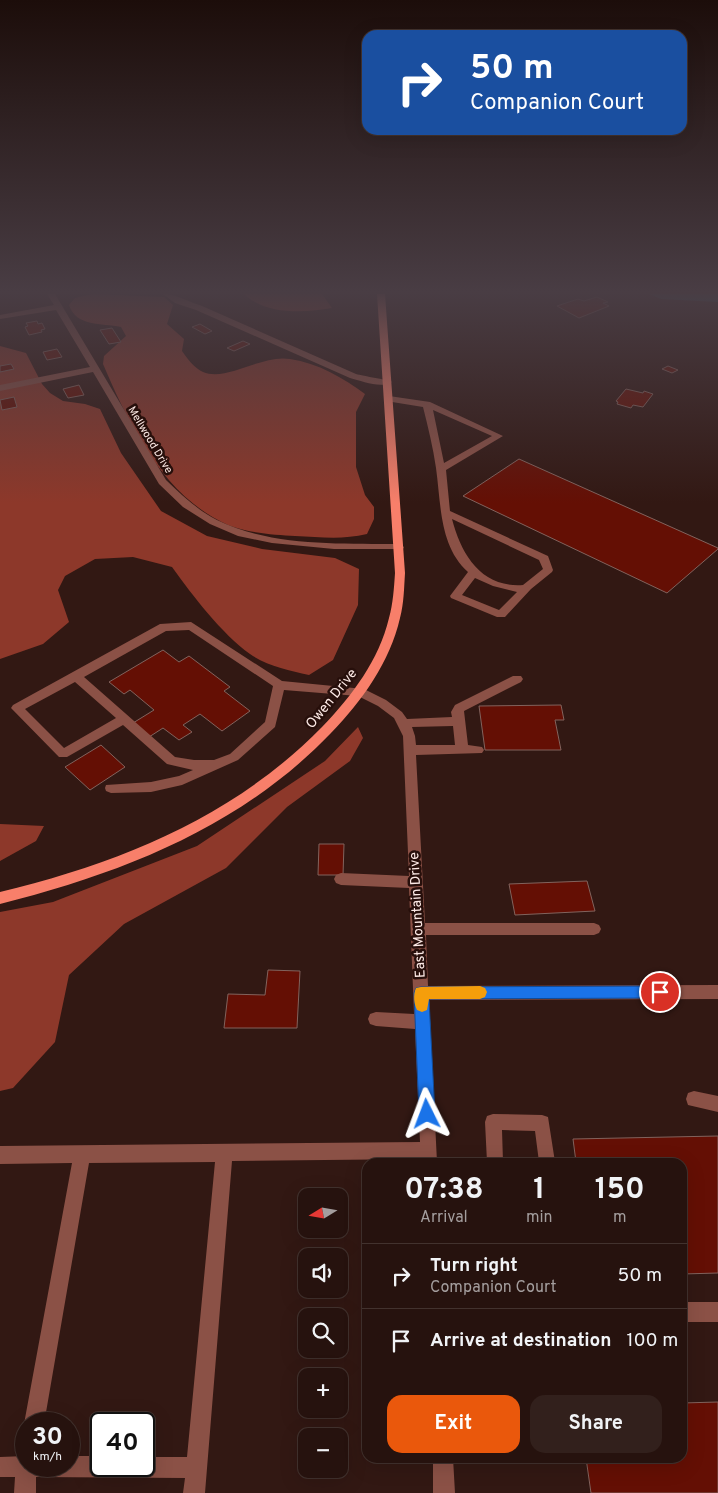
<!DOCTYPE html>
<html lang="en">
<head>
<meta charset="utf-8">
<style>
  :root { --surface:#26120e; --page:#32201c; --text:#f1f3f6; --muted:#a49e9e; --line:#42322e; --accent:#ea580c }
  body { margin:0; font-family:Overpass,sans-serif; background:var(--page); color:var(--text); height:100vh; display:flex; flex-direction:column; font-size:19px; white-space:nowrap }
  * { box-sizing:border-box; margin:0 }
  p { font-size:16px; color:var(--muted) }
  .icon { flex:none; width:28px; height:28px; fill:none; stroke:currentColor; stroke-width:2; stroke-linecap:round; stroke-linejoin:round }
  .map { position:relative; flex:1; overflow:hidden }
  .drawer { position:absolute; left:362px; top:1158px; width:325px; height:305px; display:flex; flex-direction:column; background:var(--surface); border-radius:15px; box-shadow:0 5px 20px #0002,0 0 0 1px var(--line) }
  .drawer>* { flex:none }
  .hud { position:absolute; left:362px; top:30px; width:325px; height:105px; border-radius:15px; box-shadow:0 5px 20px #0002,0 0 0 1px var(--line); background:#1a4fa0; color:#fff; overflow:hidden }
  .needle { width:32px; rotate:259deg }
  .buttons { position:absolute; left:298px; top:1188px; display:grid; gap:10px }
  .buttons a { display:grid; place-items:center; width:50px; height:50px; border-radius:10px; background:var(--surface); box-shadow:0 5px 20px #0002,0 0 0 1px var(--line); font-size:25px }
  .speed { position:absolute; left:15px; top:1412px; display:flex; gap:10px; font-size:25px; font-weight:700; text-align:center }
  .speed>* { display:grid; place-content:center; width:65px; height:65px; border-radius:50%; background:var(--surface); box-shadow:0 5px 20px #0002,0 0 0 1px var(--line); line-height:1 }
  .speed small { font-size:12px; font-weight:400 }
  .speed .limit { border:2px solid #111; border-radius:8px; background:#fff; color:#111 }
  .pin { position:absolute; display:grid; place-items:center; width:42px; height:42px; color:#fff; margin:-21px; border:2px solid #fff; border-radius:50%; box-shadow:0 1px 5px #0007 }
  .me { position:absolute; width:55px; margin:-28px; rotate:357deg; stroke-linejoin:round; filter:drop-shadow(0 0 4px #0008) }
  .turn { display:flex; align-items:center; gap:18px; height:105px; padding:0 25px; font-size:22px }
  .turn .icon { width:65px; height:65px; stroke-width:2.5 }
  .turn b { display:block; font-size:35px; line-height:42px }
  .eta { display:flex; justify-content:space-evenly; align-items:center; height:85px; text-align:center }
  .eta b { font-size:30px; font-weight:700; line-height:35px }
  .cta { display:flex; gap:10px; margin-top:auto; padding:10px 25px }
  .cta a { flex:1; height:58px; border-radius:15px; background:var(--accent); color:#fff; font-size:20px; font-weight:700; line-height:58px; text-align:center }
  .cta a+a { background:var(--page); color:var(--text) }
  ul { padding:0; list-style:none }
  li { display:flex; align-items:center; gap:15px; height:65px; padding:0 25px; border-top:1px solid var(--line) }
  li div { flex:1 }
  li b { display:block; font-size:19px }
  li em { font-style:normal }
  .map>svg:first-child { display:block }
  .forest { fill:#8d382a }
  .water { fill:#1e6573 }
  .building { fill:#640f04; stroke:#82635d }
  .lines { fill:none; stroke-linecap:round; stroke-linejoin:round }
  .minor { fill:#8b5146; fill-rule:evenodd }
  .major { fill:#f87f6a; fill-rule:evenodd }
  .route { fill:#1a73e8; stroke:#114b97 }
  .slow { fill:#f59e0b }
  .labels { text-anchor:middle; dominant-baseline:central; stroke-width:5; stroke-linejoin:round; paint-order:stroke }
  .far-street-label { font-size:11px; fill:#fdeae6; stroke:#270f0b }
  .street-label { font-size:14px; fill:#fdeae6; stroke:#270f0b }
</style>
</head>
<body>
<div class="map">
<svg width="718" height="1493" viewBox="0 0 718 1493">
  <rect width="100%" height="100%" fill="#321813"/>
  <!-- forest -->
  <path class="forest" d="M92 294 164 297 173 305 167 324 184 339 182 351C187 358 194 368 203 372 227 382 262 354 290 359 318 363 343 378 365 394L356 412V467L365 495 374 507V519L367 534C342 540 320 537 295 536 275 535 247 533 228 525 164 497 129 425 103 364L104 356 126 336 121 327C102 323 76 327 69 305L75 298Z
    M244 294H322L332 308C304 313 266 315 244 294Z
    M0 346 26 353 42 384 50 393 63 401 85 404 100 409 121 453 161 511 207 536 262 549 335 558 359 569 358 605 333 660 309 675C289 670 267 666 250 654 221 633 193 596 172 567L133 557 95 559 65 576 58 590 69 622 43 644 0 659Z
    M358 727 363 738 350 761 287 807 226 868 124 924 69 975 55 1042 13 1088 0 1091V912L53 902 197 846 325 761Z
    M0 824 44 826 36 841 0 861Z"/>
  <!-- water -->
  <path class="water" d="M649 294H718V302L661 299Z"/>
  <!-- building -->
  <path class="building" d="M597 297 608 302 603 303 609 306 579 318 557 306 578 299 584 301Z
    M37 321 38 324 42 323 45 329 41 330 42 332 29 335 25 327 28 326 26 323Z
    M200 324 212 331 205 334 192 327Z
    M112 328 121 342 109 344 100 330Z
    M243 341 250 344 234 351 227 348Z
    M57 349 62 357 47 360 43 352Z
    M11 364 14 369 0 372V366Z
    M668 366 678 370 672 373 662 369Z
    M79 385 84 395 68 398 63 389Z
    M626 389 643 393 644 391 653 394 643 407 633 405 631 408 617 404 618 402 616 401Z
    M14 397 17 407 2 410 0 400Z
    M519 459 718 548V549L667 593 463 496Z
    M163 650 179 662 189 656 230 687 224 691 250 711 222 731 200 714 183 725 192 732 179 740 163 728 149 737 133 723 154 710 130 690 124 694 109 682Z
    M561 705 564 720H555L561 750H485L479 706Z
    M101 745 125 767 90 790 65 767Z
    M319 844H344L343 875H318Z
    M587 881 595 911 515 915 509 884Z
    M268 970 300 971 297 1028H224L228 994 265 995Z
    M718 1136V1273L682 1274V1162H576L573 1139Z
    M718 1402V1493H591L586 1458H682V1403Z"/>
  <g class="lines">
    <!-- minor -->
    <path class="minor" d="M47 294H55L166 480C182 495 197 510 217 520 273 547 339 543 399 544L404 547 403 549H334L272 543 238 536 210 524 183 507 159 484 93 372 0 391V385L90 367 56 310 0 319V315L54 305Z
      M163 294C176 294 189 302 202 306L356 374C363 376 389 380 392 382 381 389 362 381 350 378L196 310 175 303Z
      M389 396 430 402 503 436 446 470 450 511 548 556 553 570 552 572 531 589 505 617H497L451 598 450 596 468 572C439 546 441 503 436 468 433 447 428 427 423 407L386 401 385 399ZM433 410 492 436 444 463ZM452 519 539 560 543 569 523 585C481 588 461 554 452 519ZM475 578 493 586 517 592 499 610 462 595Z
      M191 622 282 681 364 689 386 700 402 712 407 719 452 717 451 712 455 705 513 676H521L523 679 521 682 464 711 468 745 482 747 484 750 482 753 416 755 425 923H594L599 925 601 929 599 933 594 935H426L428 986 718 985V999L429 1000 437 1162H421L420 1159 232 1161 205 1493H183L185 1478 36 1477V1493H14L15 1477H0V1457L26 1456V1466H69V1456H101V1466H144V1457H187L215 1162 89 1163 44 1424H26V1430L24 1424 72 1163 0 1164V1146L420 1142 415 1029 376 1026 370 1024 368 1019 370 1014 376 1012 414 1014 409 888 341 885 336 883 334 879 336 875 341 873 409 876 403 736 394 718 378 706 358 696 284 690 275 727 238 760 182 785 151 792 111 793 106 791 105 788 106 785 151 782 179 776 193 770 167 764 123 725 67 757H59L11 708 13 705 160 624ZM189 630 273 686 265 722 230 754 214 760H194L175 757 84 677 166 631ZM75 682 116 718 64 748 25 709ZM453 726 455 745H416L415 736 412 727Z
      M694 1091 718 1096V1112L688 1105 686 1099 688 1093Z
      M493 1114 542 1115 548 1117 555 1162H539L535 1131 502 1130 503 1162H487L485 1122 487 1116Z
      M682 1302H718V1322H682Z
      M433 1458H453L455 1493H433Z"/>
    <!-- major -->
    <path class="major" d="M377 294H385L405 573C404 588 404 603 400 618 390 662 362 701 331 733 241 827 123 873 0 904V892C120 863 234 817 322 727 352 696 379 660 389 618 393 604 394 588 395 573Z"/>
  </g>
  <!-- sky -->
  <linearGradient id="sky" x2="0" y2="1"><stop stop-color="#1c0d0a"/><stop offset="0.58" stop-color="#493d44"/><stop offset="1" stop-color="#493d44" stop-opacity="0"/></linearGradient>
  <rect width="718" height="503" fill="url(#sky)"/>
  <!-- route -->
  <path class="route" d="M660 986 665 988 667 992 665 997 660 998 429 999 435 1114 432 1119 427 1121 422 1119 419 1114 414 993 416 988 421 987Z"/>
  <!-- slow -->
  <path class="slow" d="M480 986 485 988 487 992 485 997 480 999H429L427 1010 422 1012 417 1010C414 1004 413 995 416 988L421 987Z"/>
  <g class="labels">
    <!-- far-street labels -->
    <g class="far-street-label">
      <text transform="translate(150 440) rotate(59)">Mellwood Drive</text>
    </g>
    <!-- street labels -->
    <g class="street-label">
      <text transform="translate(332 699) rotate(-51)">Owen Drive</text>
      <text transform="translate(418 915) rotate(-93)">East Mountain Drive</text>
    </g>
  </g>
</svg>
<div class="buttons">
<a><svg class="needle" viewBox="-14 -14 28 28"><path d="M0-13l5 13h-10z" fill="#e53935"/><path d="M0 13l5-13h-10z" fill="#a49e9e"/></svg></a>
<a><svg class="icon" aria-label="sound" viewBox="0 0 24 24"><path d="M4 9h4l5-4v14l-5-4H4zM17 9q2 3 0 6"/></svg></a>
<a><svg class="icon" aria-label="search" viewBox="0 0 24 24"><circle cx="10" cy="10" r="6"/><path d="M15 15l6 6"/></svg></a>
<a>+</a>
<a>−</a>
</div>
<div class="speed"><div>30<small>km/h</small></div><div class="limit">40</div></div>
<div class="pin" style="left:660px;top:992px;background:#d93025"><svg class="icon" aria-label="arrive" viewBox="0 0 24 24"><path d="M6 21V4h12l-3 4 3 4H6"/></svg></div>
<svg class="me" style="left:427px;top:1114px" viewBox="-20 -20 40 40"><path d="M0-17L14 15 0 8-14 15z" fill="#1a73e8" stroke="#fff" stroke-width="4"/></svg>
<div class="hud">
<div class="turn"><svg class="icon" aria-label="right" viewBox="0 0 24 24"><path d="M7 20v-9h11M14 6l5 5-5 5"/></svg><div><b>50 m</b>Companion Court</div></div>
</div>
<section class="drawer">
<div class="eta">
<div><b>07:38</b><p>Arrival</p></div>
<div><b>1</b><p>min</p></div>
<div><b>150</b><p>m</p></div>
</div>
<ul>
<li><svg class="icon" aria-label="right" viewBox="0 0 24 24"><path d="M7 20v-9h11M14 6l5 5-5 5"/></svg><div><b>Turn right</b><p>Companion Court</p></div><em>50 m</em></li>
<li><svg class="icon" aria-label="arrive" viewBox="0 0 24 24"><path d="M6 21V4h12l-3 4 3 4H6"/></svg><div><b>Arrive at destination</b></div><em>100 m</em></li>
</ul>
<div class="cta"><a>Exit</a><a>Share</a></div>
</section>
</div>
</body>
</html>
